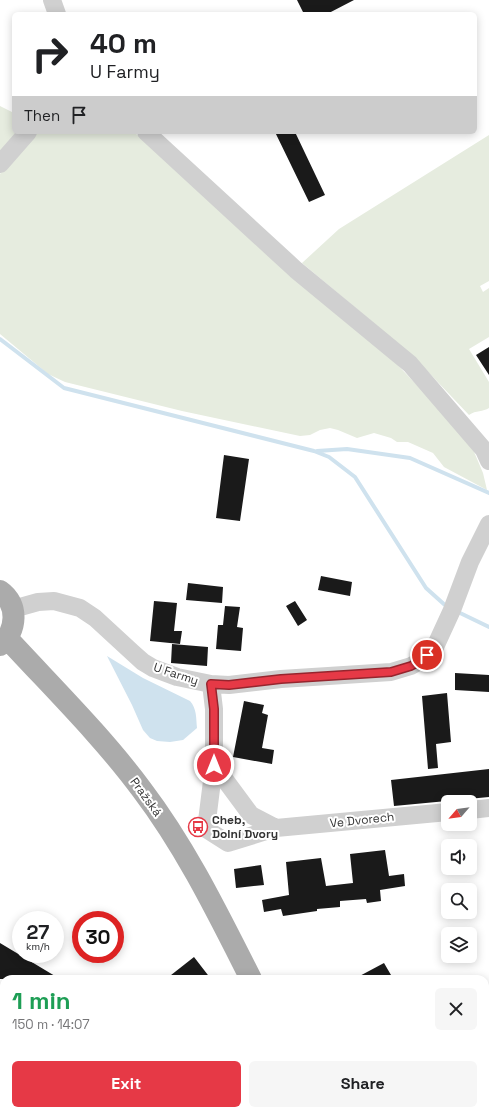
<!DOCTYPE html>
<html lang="en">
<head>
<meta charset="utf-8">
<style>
  :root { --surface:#fff; --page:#f6f6f6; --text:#202124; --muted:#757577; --accent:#e63946 }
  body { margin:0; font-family:"Space Grotesk",sans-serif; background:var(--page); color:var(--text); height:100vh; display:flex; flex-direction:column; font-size:15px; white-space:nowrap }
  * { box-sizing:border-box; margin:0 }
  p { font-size:13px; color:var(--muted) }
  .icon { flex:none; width:22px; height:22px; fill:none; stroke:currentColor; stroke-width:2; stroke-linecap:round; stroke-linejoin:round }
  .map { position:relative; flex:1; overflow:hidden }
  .drawer { position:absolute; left:0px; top:975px; width:489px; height:140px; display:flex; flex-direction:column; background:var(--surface); border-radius:12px 12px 0 0; box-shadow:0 2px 10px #0003 }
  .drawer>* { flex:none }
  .guide { position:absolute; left:12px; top:12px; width:465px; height:122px; border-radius:6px; box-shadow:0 2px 10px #0003; background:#fff; color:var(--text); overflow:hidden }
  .needle { width:26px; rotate:242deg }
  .controls { position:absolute; left:441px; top:795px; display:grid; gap:8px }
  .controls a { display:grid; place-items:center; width:36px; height:36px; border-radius:6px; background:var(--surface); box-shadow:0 2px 10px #0003; font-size:20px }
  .speed { position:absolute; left:12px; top:911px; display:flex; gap:8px; font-size:20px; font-weight:700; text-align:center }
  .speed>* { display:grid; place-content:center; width:52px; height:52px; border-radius:50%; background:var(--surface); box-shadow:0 2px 10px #0003; line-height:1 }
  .speed small { font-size:10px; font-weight:400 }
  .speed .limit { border:6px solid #d22; background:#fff; color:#111 }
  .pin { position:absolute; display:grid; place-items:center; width:34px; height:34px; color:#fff; margin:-17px; border:2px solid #fff; border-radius:50%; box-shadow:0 1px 4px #0007 }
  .me { position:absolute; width:44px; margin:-22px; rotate:0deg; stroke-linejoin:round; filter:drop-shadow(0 0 3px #0008) }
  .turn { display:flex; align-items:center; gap:14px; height:84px; padding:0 12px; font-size:18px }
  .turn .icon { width:52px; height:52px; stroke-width:2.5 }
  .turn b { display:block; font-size:28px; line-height:34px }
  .then { display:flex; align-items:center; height:38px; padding:0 12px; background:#0003; gap:8px; font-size:15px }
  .round { display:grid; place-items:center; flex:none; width:42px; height:42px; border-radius:6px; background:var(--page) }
  .overview { display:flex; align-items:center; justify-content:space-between; height:68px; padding:0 12px }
  h1 { font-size:24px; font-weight:800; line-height:30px; color:#1e9e55 }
  .primary-button { display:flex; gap:8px; margin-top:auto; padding:8px 12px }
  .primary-button a { flex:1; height:46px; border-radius:6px; background:var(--accent); color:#fff; font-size:16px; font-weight:800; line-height:46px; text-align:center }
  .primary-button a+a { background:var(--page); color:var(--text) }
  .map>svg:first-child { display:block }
  .green { fill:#e6ecdf }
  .water { fill:#cfe2ee }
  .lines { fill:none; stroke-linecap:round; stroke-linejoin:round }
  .stream { stroke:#cfe2ee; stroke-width:4 }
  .building { fill:#1a1a1a }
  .path { stroke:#cdcdcd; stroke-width:2.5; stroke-dasharray:2 2; stroke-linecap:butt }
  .minor { stroke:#d0d0d0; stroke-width:18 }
  .major { stroke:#ababab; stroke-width:22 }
  .route-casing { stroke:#96252e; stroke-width:10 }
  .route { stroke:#e63946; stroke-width:7 }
  .labels { text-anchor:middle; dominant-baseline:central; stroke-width:4; stroke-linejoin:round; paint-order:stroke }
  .street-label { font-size:12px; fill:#333; stroke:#fff }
  .poi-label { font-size:12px; font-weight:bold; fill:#333; stroke:#fff; text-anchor:start }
</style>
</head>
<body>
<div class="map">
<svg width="489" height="1115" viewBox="0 0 489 1115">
  <rect width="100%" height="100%" fill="#fff"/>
  <!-- green -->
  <path class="green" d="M0 106 14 113V132H17L0 156Z
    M37 132H134L275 260 389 356 460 430 472 447 483 473 487 490 444 467 433 453 408 442H397L391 438 374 433 357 438 338 430 330 428 320 430 310 435 300 436 182 411 65 382 48 374 0 334V174L5 167Z
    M489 135V281L480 286 483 292 489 288V337L469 349 489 382V408C483 412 476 410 469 415L414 357 302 263 339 229Z"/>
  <!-- water -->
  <path class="water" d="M107 656 143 678 190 701C197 709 196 718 197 728L183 740 170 742 157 741 150 738 143 730 132 705Z"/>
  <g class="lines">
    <!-- stream -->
    <path class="stream" d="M0 339 64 388 314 451 329 457 355 477 426 588 446 606
      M317 451 347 449 410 458 489 493
      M458 612 489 627"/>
  </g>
  <!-- building -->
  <path class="building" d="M297 0H354L327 14H304Z
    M275 132H295L325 195 309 202Z
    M489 347V375L476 355Z
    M224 455 249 459 240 521 216 518Z
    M321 576 352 582 350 596 318 590Z
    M188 583 223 587 222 603 186 600Z
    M154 601 177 603 174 631H182L180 644 150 641Z
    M295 601 307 620 298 626 286 606Z
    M225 606 240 607 237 627 243 628 241 651 216 649 218 625H223Z
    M172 644 208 647 207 666 171 663Z
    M455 673 489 675V692L455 690Z
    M447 693 451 742 436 744 438 768 428 769 422 696Z
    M244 701 264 705 262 713 268 715 262 748 274 750 272 764 233 757Z
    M489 769V797L394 806 391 780Z
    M385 850 389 876 404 874 405 886 380 890 381 901 367 903 366 899 340 901V907L317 909V911L283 916 281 909 264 912 262 900 289 895 286 862 321 858 326 886 353 883 350 854Z
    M261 865 264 885 236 888 234 869Z
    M0 943 60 979H0Z
    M194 957 211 979H166Z
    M384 963 391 975 384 979H354Z"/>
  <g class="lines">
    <!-- path -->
    <path class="path" d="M356 1111 358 1115"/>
    <!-- minor -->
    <path class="minor" d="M52 0 57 14
      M146 132 296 270 410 364 484 450 489 461
      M0 164 28 132
      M13 609 38 602 54 601 80 608 95 618 133 653 143 662 153 668 177 677 211 684 229 685 281 679 391 672 411 666 420 661 435 647 452 610 470 562 489 524
      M211 684 214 709V765L206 829 228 843 276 828 251 815 214 765
      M470 810 489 808
      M276 828 448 812
      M70 1111 75 1115
      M292 1111 294 1115
      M406 1111 408 1115
      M51 1115 56 1111
      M134 1115 141 1111"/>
    <!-- major -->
    <path class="major" d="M0 591C19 604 17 632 0 645
      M7 638C53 688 102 736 142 790 186 848 218 914 251 979
      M319 1111 321 1115"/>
  </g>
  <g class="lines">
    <defs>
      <path id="route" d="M214 765V709L211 684 229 685 281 679 391 672 411 666 420 661 427 655"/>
    </defs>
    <!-- route casing -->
    <use href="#route" class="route-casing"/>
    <!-- route -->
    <use href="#route" class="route"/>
  </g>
  <!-- icons -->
  <defs>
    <symbol id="bus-ring" viewBox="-11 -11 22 22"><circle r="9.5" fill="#fff" stroke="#e63946" stroke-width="1.5"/><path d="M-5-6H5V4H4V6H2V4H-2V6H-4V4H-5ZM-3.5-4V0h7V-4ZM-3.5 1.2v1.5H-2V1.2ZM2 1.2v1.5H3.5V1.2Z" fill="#e63946"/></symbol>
  </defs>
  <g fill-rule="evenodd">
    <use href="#bus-ring" x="187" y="816" width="22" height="22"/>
  </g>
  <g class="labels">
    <!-- street labels -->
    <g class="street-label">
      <text transform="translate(176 674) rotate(18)">U Farmy</text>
      <text transform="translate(146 797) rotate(54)">Pražská</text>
      <text transform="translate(362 820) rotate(-6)">Ve Dvorech</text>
    </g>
    <!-- poi labels -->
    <g class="poi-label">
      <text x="212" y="820">Cheb,<tspan x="212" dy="14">Dolní Dvory</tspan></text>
    </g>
  </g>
</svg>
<div class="controls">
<a><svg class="needle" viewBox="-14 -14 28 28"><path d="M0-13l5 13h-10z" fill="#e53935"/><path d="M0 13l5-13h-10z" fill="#757577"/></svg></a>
<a><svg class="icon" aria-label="sound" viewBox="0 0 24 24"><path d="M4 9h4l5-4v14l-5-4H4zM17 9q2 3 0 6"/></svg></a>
<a><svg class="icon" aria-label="search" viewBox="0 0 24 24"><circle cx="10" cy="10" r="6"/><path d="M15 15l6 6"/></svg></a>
<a><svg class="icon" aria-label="layers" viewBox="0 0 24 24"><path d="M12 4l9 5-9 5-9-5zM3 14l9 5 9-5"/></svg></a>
</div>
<div class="speed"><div>27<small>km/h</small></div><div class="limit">30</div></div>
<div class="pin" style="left:427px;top:655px;background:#d93025"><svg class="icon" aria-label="arrive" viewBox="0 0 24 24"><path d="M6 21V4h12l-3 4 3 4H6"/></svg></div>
<svg class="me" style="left:214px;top:765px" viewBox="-20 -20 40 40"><circle r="17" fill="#e63946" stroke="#fff" stroke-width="3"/><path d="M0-11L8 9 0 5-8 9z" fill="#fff"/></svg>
<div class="guide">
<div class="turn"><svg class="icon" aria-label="right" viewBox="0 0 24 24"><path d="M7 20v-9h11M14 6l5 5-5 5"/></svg><div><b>40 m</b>U Farmy</div></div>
<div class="then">Then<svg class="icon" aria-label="arrive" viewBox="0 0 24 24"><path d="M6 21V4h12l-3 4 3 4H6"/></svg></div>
</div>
<section class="drawer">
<div class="overview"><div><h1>1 min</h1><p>150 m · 14:07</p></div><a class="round"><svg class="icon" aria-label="close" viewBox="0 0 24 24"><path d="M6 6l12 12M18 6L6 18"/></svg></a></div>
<div class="primary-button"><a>Exit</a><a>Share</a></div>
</section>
</div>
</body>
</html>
